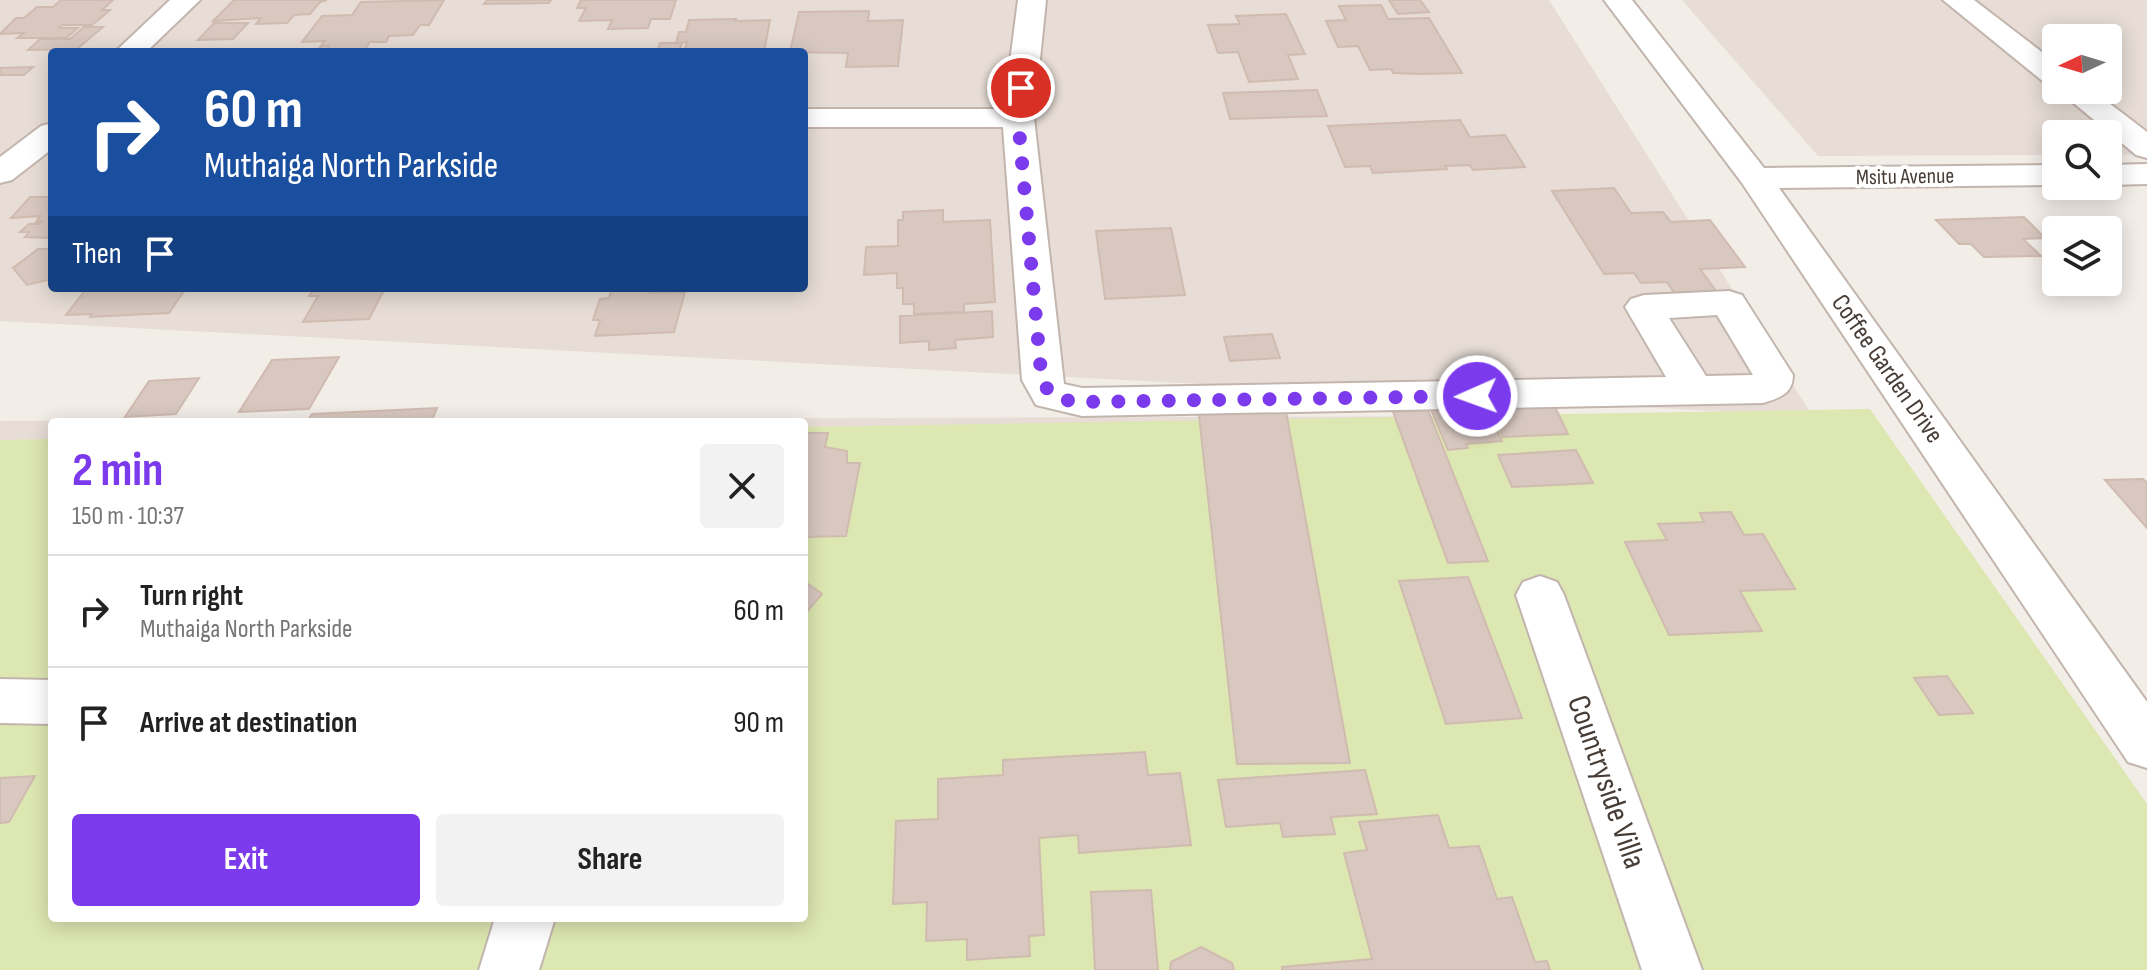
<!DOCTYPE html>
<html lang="en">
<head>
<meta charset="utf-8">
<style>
  :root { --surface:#fff; --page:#f2f2f2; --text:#222; --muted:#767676; --line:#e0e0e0; --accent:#7c3aed }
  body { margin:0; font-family:"Sofia Sans Condensed",sans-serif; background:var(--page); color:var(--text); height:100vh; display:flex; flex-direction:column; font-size:30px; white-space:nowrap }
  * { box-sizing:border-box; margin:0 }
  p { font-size:26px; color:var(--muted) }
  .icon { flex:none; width:44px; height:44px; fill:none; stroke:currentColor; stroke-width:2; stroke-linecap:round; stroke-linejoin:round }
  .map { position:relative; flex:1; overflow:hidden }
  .details { position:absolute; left:48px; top:418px; width:760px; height:504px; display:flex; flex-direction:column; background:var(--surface); border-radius:8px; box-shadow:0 4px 20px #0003 }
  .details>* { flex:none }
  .guide { position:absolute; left:48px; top:48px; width:760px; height:244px; border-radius:8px; box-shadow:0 4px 20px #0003; background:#1a4fa0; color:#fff; overflow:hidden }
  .needle { width:52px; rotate:266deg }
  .controls { position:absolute; left:2042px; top:24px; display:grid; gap:16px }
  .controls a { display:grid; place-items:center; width:80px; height:80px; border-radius:8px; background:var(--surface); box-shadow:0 4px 20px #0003; font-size:40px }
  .pin { position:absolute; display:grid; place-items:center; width:68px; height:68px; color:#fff; margin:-34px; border:4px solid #fff; border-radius:50%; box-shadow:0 2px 8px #0007 }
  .me { position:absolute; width:88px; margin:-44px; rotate:268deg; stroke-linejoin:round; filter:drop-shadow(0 0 6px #0008) }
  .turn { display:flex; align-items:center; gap:28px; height:168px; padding:0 24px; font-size:36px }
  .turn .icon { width:104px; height:104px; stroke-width:2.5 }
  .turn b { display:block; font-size:56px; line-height:68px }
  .then { display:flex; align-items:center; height:76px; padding:0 24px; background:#0003; gap:16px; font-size:30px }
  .round { display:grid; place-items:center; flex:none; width:84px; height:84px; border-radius:8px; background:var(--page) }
  .head { display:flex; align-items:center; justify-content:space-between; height:136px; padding:0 24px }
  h1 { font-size:48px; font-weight:700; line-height:60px; color:var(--accent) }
  .action { display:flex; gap:16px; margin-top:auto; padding:16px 24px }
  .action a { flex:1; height:92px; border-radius:8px; background:var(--accent); color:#fff; font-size:32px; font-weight:700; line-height:92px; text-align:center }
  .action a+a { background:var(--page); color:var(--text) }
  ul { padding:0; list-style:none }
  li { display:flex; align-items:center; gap:24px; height:112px; padding:0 24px; border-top:2px solid var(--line) }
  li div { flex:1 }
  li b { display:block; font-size:30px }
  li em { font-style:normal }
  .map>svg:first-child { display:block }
  .residential { fill:#e7ddd6; fill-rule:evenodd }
  .green { fill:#dde7b1 }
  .building { fill:#d8c8c0; stroke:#d0bbb0; stroke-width:2 }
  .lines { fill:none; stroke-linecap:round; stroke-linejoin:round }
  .minor-casing { stroke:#c2b5ad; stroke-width:4 }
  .minor { fill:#fff; fill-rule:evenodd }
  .route { stroke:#7c3aed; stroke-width:14; stroke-dasharray:0 25.2 }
  .labels { text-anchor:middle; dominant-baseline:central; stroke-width:8; stroke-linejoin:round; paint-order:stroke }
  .far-street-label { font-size:22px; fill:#473c36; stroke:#fff }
  .street-label { font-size:26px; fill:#473c36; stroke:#fff }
  .near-street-label { font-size:32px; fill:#473c36; stroke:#fff }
</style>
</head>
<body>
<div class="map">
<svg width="2147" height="970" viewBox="0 0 2147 970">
  <rect width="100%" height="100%" fill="#f3ede8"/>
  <!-- residential -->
  <path class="residential" d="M0 0H1549L1812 415 2147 970H0V421L1791 415 0 321ZM52 52H804V288H52ZM52 422H804V918H52Z
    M1682 0H2147V154L2108 155V134H2056V155L1818 156ZM2056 38H2108V90H2056Z"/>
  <!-- green -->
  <path class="green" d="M1870 409 2147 804V970H0V440L52 439V918H804V427Z"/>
  <!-- building -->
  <path class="building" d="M61 0H113L102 10H110L92 25H62L59 28H78L66 38H17L24 33 0 34 16 18H24L37 7H53Z
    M234 0H327L320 2 310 14 294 15 287 23 256 24 261 18 213 21Z
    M444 0 429 25H420L413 35 389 36 386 42H370L363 52H326L329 46 320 47 325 41 302 42 322 16 352 15 361 2Z
    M487 0H551L549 3 484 4Z
    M581 0H676L670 19H651L648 28 608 29 612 20 579 21 586 8H577Z
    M1389 0H1420L1429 12 1398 14Z
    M1381 5 1388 19 1429 18 1462 73 1419 74 1393 73 1391 69 1370 70 1358 46 1338 47 1326 21 1346 20 1339 6Z
    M869 11 868 21 903 20 898 66 846 67 848 53 790 52 799 12Z
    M1286 14 1305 54 1288 55 1298 79 1249 82 1238 52 1218 53 1208 25 1240 24 1236 16Z
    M736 19 735 21 770 20 764 52H684L687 42 676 43 679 32H686L689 20Z
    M214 23H248L233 39 198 40Z
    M84 27H103L77 49 28 50 40 39H70Z
    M660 43H682L679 52H657Z
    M33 67 24 75H0V68Z
    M1317 90 1327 116 1230 119 1223 93Z
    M1460 120 1470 137 1505 135 1525 167 1473 170 1470 165 1445 166 1447 169 1373 173 1370 166 1345 167 1328 126Z
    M1614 188 1631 213 1663 212 1671 222 1710 220 1745 267 1700 269 1719 295 1677 297 1667 282 1641 283 1634 273 1604 274 1552 191Z
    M30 197H52V238L25 237 29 232H20L29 224H39L43 221 36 222 40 216 11 218Z
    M943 210V222L990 220 995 302 964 304V312L914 314V304H903V288H897V273L864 275 866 247 898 246V220H903V212Z
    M2024 217 2045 238 2023 239 2041 256 1984 257 1971 244H1959L1936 220Z
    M1171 228 1185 295 1105 299 1096 231Z
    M38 249H52V279L27 285 13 268Z
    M87 288H186L169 313 90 317 92 314 66 315Z
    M314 288H385L369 319 303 322 318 296H309Z
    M612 288H651L650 293 685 292 674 332 595 336 600 320H593L600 299 609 298Z
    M992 311 993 337 955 340 956 348 929 350V341L900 343V316Z
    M1272 334 1280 358 1230 361 1224 337Z
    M339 357 309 409 239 412 272 360Z
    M199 378 176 414 125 417 149 381Z
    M1553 403 1568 434 1503 437 1490 406Z
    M1429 405H1485L1502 441 1466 444 1468 448 1448 450Z
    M1198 406H1285L1350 763 1237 764Z
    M437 408 431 422H307L312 414Z
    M1428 410 1488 561 1448 563 1393 412Z
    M804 433H828L825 447 847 451V463H860L846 536 804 537Z
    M1576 450 1593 483 1512 487 1498 455Z
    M2143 479 2147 483V528L2105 480Z
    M1731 512 1744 535 1763 534 1795 589 1740 591 1762 631 1669 635 1625 542 1667 540 1658 524 1704 522 1700 513Z
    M1468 577 1522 718 1446 724 1399 581Z
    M804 581 822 594 804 615Z
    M1947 676 1973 713 1939 715 1914 678Z
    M1145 752 1148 775 1180 773 1191 845 1079 853 1078 835 1039 838 1044 935 1029 936 1030 956 967 960V939L926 941 927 902 893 904 896 821 938 819V779L1003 775V760Z
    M1365 770 1377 814 1331 817 1335 834 1283 837 1280 823 1226 827 1218 780Z
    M35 776 9 822 0 823V778Z
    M1438 815 1449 848 1479 846 1497 899 1512 897 1535 962 1547 961 1550 970H1282V967L1372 959 1344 853 1367 850 1359 822Z
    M1151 890 1158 970H1095L1091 892Z
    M1201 947 1232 963 1234 970H1170L1171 962Z"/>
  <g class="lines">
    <defs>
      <path id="minor" d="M170 0H200L146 52H115Z
        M1018 0H1046L1034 118 1064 384 1082 388 1666 377 1625 307 1631 299 1644 295 1729 291 1742 295 1793 375C1793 394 1779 398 1763 403L1082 416 1036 405 1022 380 1003 127H804V109H1004ZM1717 315 1753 375 1706 376 1669 318Z
        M1604 0H1632L1764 168 2056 165V185L1779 188 2147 702V768L2128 762 1742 183Z
        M1943 0H1974L2056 63V86L2045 83Z
        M2058 90H2092L2147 132V158L2136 155Z
        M52 123V149L12 180 0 183V157L41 126Z
        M2147 164V184L2108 185V165Z
        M1540 576 1557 582 1564 595 1702 970H1642L1516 595 1523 582Z
        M0 679 52 680V724L0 723Z
        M495 918H555L539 970H479Z"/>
    </defs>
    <!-- minor casing -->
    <use href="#minor" class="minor-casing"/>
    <!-- minor -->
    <use href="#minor" class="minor"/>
  </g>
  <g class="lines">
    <!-- route -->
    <path class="route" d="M1021 88 1018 118 1039 351C1042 385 1043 400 1082 402L1477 396"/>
  </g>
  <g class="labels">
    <!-- far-street labels -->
    <g class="far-street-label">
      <text transform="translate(1905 177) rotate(-1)">Msitu Avenue</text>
    </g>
    <!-- street labels -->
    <g class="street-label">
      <text transform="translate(1887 369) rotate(55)">Coffee Garden Drive</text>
    </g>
    <!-- near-street labels -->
    <g class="near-street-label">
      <text transform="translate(1606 782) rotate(71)">Countryside Villa</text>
    </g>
  </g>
</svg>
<div class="controls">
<a><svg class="needle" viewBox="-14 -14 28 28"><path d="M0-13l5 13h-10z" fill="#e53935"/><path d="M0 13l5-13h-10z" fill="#767676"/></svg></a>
<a><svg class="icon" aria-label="search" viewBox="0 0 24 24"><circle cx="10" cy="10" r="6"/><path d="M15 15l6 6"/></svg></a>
<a><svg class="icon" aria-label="layers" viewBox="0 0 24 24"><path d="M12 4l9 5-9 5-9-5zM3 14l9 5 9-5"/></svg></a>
</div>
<div class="pin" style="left:1021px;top:88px;background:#d93025"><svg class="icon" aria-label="arrive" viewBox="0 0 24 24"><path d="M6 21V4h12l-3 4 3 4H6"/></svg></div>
<svg class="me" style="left:1477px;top:396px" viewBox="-20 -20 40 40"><circle r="17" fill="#7c3aed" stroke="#fff" stroke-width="3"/><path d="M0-11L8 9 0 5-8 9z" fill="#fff"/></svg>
<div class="guide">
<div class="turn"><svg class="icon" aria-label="right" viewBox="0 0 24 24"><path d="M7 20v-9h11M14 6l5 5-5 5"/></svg><div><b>60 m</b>Muthaiga North Parkside</div></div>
<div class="then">Then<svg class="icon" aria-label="arrive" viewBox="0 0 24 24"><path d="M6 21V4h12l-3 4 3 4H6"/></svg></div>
</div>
<section class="details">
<div class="head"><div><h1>2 min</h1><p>150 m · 10:37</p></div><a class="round"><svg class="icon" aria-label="close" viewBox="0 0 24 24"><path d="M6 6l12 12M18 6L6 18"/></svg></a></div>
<ul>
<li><svg class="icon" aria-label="right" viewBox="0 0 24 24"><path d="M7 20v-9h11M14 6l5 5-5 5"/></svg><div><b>Turn right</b><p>Muthaiga North Parkside</p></div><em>60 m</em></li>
<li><svg class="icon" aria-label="arrive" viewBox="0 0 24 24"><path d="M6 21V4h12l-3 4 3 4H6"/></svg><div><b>Arrive at destination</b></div><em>90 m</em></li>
</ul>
<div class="action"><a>Exit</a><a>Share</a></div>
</section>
</div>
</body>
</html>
